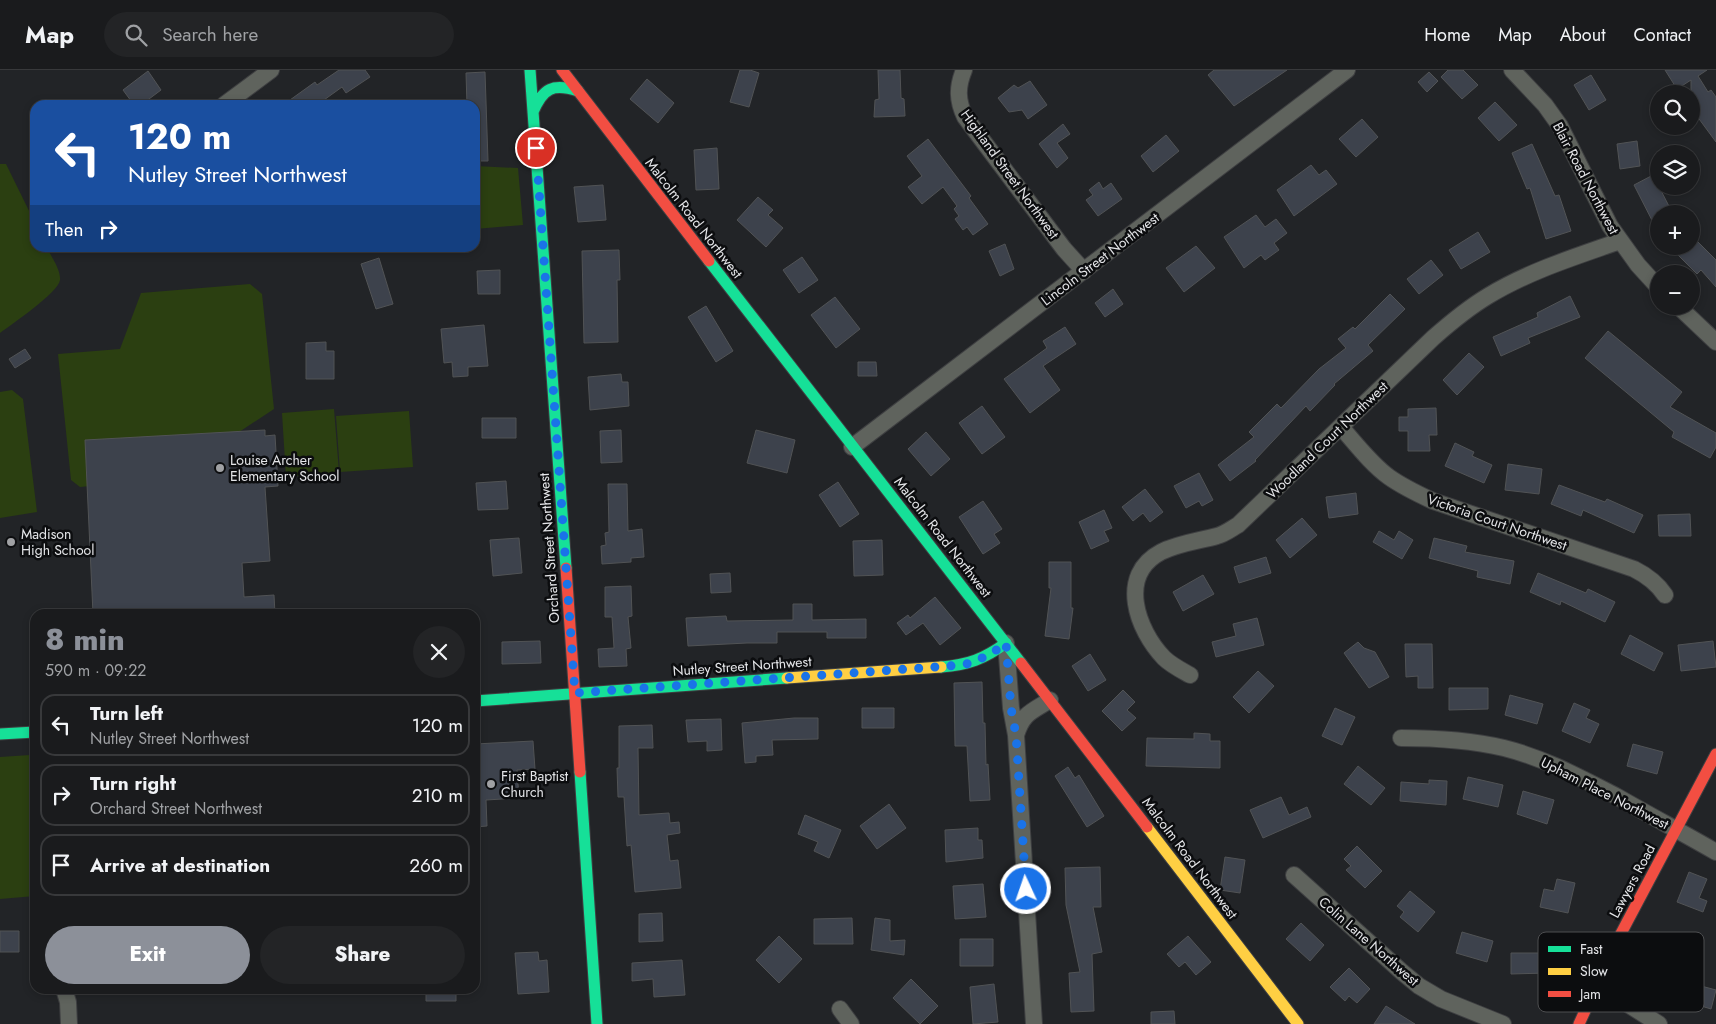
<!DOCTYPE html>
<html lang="en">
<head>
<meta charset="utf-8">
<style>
  :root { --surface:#1a1b1d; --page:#232426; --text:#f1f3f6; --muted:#9fa1a4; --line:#38393b; --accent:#8c9099 }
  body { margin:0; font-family:Jost,sans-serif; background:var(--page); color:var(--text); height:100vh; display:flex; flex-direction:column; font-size:19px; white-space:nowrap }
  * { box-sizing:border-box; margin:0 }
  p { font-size:16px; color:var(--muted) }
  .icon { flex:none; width:28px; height:28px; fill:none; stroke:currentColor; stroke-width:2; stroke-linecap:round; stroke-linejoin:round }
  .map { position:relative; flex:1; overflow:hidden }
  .details { position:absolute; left:30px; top:539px; width:450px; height:385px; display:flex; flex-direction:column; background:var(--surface); border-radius:15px; box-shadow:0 2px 8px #0003,0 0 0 1px var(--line) }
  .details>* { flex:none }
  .hud { position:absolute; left:30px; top:30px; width:450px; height:152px; border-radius:15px; box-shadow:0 2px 8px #0003,0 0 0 1px var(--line); background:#1a4fa0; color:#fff; overflow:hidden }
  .buttons { position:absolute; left:1650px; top:15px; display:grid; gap:10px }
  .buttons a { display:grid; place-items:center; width:50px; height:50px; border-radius:50%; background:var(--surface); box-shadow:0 2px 8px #0003,0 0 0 1px var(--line); font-size:25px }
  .pin { position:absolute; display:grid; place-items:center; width:42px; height:42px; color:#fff; margin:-21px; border:2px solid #fff; border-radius:50%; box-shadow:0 1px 5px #0007 }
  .me { position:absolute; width:55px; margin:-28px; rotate:357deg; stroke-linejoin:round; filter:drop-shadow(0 0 4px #0008) }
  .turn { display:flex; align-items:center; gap:18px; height:105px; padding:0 15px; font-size:22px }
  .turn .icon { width:65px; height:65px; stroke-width:2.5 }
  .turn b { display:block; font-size:35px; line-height:42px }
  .then { display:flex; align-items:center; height:48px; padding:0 15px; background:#0003; gap:10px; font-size:19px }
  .round { display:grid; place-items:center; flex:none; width:52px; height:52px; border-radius:26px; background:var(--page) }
  .headline { display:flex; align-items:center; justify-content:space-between; height:85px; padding:0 15px }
  h1 { font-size:30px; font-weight:800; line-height:38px; color:var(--accent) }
  .button { display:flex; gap:10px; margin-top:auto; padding:10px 15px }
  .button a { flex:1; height:58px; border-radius:30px; background:var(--accent); color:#fff; font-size:20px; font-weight:800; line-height:58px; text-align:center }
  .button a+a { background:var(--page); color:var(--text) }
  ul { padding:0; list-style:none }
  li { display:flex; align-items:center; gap:15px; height:62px; margin:0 10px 8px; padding:0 5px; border:2px solid var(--line); border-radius:15px }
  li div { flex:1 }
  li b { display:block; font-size:19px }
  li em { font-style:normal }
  header { display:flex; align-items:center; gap:30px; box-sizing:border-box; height:70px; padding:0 25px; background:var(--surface); border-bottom:1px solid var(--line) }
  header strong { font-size:24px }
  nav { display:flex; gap:28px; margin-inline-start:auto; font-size:18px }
  .search { width:350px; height:45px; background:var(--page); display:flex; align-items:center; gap:12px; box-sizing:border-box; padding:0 18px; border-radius:28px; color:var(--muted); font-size:19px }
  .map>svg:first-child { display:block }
  .green { fill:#2b3f11 }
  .building { fill:#3d424c; stroke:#515355 }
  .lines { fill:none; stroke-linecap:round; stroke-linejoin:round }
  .street-casing { stroke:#3e3f41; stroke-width:18 }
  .fast-casing { stroke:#3e3f41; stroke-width:13 }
  .slow-casing { stroke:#3e3f41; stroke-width:13 }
  .jam-casing { stroke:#3e3f41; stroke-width:13 }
  .street { stroke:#5f635d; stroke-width:16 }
  .fast { stroke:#16e098; stroke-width:11 }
  .slow { stroke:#ffcf43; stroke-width:11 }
  .jam { stroke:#f24e42; stroke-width:11 }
  .route { stroke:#1a73e8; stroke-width:9; stroke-dasharray:0 16.2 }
  .poi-dot { fill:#a0a1a4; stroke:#0c0d0f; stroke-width:2 }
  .labels { text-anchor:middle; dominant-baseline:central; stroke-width:5; stroke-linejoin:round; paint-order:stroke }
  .street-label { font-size:14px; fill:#e4e5e8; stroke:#0c0d0f }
  .poi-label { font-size:14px; fill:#e4e5e8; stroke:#0c0d0f; text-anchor:start }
  .key { fill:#0c0d0f; stroke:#4d4e50; stroke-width:1 }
  .key-label { font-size:14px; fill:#e4e5e8 }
</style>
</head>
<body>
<header>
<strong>Map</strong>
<div class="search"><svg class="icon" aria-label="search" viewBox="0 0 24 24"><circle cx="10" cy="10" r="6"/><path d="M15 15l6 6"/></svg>Search here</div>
<nav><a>Home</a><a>Map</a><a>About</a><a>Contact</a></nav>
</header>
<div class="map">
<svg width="1716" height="954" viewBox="0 0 1716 954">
  <rect width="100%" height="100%" fill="#222427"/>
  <!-- green -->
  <path class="green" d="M0 94H6L35 153V178H47C51 186 61 200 60 210 58 223 12 254 0 263Z
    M475 96 518 98 523 155 475 159Z
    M250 214 262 224 274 339 227 370 210 404 80 417 71 410 58 284 120 279 141 223Z
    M12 320 23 329 37 442 0 448V322Z
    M334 339 339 402 286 407 282 343Z
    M409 341 413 397 340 402 336 346Z
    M30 685 35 753V826L0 829V687Z"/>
  <!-- building -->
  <path class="building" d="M339 0H365L370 7 346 23 342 17 317 35H283L315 12 317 15Z
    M740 0H750L759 3 749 37 730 32Z
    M878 0H900L901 28 904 29 905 46 874 47 875 30 879 29Z
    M1214 0H1287L1234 36 1208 5Z
    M1448 0H1463L1478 15 1462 29 1441 7Z
    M1665 0H1707L1698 6 1708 22 1711 20 1716 27V72L1691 38V10L1677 19Z
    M148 1 161 20 141 35H134L123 20Z
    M485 2 488 91H475V35H467L466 3Z
    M1429 2 1438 11 1427 22 1418 12Z
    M1591 5 1606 30 1589 40 1574 15Z
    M647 9 674 33 658 53 630 29Z
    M1030 11 1047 35 1028 49 1022 40 1009 42 998 28 1014 15 1018 18Z
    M1495 32 1517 55 1499 71 1478 48Z
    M1362 49 1378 67 1356 87 1339 69Z
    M1063 54 1070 64 1057 73 1068 88 1057 98 1039 74Z
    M1166 65 1179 81 1153 102 1141 86Z
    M928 69 971 126 969 128 988 154 973 165 967 157 963 160 955 149 959 146 954 139 957 136 943 117 922 134 908 117 922 106 907 86Z
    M1637 71 1640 96 1620 99 1617 74Z
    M1532 74 1555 126 1559 125 1571 161 1546 169 1530 118 1527 119 1512 83Z
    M717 78 719 119 696 120 694 80Z
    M1311 95 1319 105 1326 100 1337 114 1294 146 1277 120Z
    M1653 105 1673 144H1659V164L1634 115Z
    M1099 112 1103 119 1111 113 1122 129 1098 146 1086 130 1093 125 1089 120Z
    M603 115 606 150 578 152 574 117Z
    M758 127 773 140 768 145 783 158 766 177 737 150Z
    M1256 145 1265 157 1276 149 1287 163 1274 173 1279 180 1265 190 1261 185 1244 198 1224 167Z
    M1478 162 1490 182 1461 199 1449 180Z
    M1691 165 1716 190V217L1701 200 1697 204 1669 176H1691Z
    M1005 174 1014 199 1000 206 989 181Z
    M1196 176 1215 198 1184 222 1166 198Z
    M619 180 620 210H617L618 272 584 273 582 181Z
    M802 187 818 210 799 223 783 200Z
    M379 188 393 234 376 239 361 194Z
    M1431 190 1443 205 1419 224 1407 209Z
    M500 200V224H478L477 201Z
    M1113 219 1123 234 1105 247 1095 233Z
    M1390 224 1405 239 1368 275 1373 281 1334 314 1335 315 1310 341 1306 336 1255 390 1256 391 1230 411 1218 395 1254 367 1249 362 1277 334 1281 338 1319 299 1346 278 1338 269 1353 257 1355 259Z
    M1570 226 1580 247 1528 268 1530 273 1501 286 1493 267 1538 247 1537 243Z
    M835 227 860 259 836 278 811 245Z
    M706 236 733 281 716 292 688 247Z
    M484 255 488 296 468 297V306L453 307 452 292 444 293 441 259Z
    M1065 257 1076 274 1043 296 1060 320 1030 343 1004 309 1047 278 1043 271Z
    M1608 261 1682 322 1670 337 1716 363V377L1710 388 1672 367 1674 362 1585 288Z
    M326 272V281H334V309H306V273Z
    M25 279 31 288 15 298 9 289Z
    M1469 283 1484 297 1457 325 1443 310Z
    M858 292H876L877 306H858Z
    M621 304 622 312H628L629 336 590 340 588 307Z
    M982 336 1005 367 982 384 959 353Z
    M1436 338 1437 365H1429L1430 381H1408V361H1399V347H1408V339Z
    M482 348H516V368H482Z
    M265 360V366L275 365 278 416 265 417 270 491 242 493 244 527 274 525 275 544H93L85 370Z
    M621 360 622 392 601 393 600 361Z
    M756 360 795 370 787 403 747 393Z
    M926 362 950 389 931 406 908 379Z
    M1455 373 1474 382 1472 386 1492 395 1484 413 1445 396Z
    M1508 394 1542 399 1539 424 1505 420Z
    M1199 403 1213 430 1202 436 1199 431 1186 438 1174 416Z
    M506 411 508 439 478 440 476 413Z
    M838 412 859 444 840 457 819 425Z
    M608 414H627L628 461 642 459 644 487 631 488V492L602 494 601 476 606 475 605 463 609 462Z
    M1559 415 1605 432 1607 429 1643 445 1634 463 1583 440 1581 446 1551 434Z
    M1145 419 1163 442 1150 452 1143 443 1133 451 1122 437Z
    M1356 423 1358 444 1329 448 1326 427Z
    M983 431 1002 459 994 464 1000 473 983 484 959 447Z
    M1104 440 1112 458 1104 461 1109 471 1091 479 1079 452Z
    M1690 444 1691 466H1659L1658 445Z
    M1302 448 1317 465 1290 488 1276 470Z
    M1379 461 1394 470 1399 461 1413 470 1402 489 1373 472Z
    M519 468 522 503 493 506 490 470Z
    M1434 468 1467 476 1465 482 1514 491 1510 514 1477 507 1478 501 1429 488Z
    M882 470 883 505 854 506 853 471Z
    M1266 487 1271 503 1239 513 1234 497Z
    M1049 492H1071V538H1073L1069 569 1045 566 1051 518H1049Z
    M730 503 731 522 711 523 710 504Z
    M1538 503 1586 523 1588 519 1615 532 1605 552 1561 531 1560 535 1530 522Z
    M1203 505 1214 524 1183 541 1173 522Z
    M631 516 632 546 628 547 631 578 626 579 627 596 599 597 598 579 614 578 612 547H605V517Z
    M935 527 961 558 940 575 923 553 906 565 897 553 908 545 910 548Z
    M793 534H812V550L866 549V568H827V562H777V573H747L688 576 686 548 726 546 727 551 793 550Z
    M1257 548 1264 575 1216 587 1212 572 1236 566 1233 554Z
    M1630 565 1663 583 1654 601 1621 584Z
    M540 571 541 593 502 594V572Z
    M1713 571 1716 597 1681 601 1678 575Z
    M1358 572 1364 578 1375 582 1389 607 1369 618 1344 583Z
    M1405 574H1432L1433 618H1418V606L1406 607Z
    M1090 584 1106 610 1088 621 1072 596Z
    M1258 601 1274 616 1249 643 1233 627Z
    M982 612 983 653H985L986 695 988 694 990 730 970 731 967 676H955L954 613Z
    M1449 618H1488V639L1449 640Z
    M1123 620 1135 632 1127 640 1136 648 1122 661 1102 641Z
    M1510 625 1543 634 1537 654 1505 645Z
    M1574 633 1590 640 1586 648 1599 654 1590 673 1562 661Z
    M862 638H894V658H862Z
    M1335 638 1355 647 1342 675 1322 666Z
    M794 648H818V669L772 670 773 685 756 686V692L745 693 742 653Z
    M721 649 722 680 707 681V671L688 672 686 650Z
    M652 655 653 678H638L639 745 669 743 670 753 679 752 680 763 667 765 670 791 678 790 681 818 635 822 631 775 627 776 624 727H618L617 698H619V656Z
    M1194 663 1210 664V671H1220V698L1146 696 1147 668 1194 669Z
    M533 671 535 699 517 700 519 728 486 730 487 756 475 757V674Z
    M1633 674 1663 682 1657 704 1627 696Z
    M1358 696 1385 718 1371 735 1344 714Z
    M1068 697 1075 708 1079 705 1104 746 1087 757 1055 706Z
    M1468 707 1503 715 1498 737 1463 729Z
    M1429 710 1447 711 1446 735 1400 731 1401 712 1429 714Z
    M1523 721 1554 730 1547 754 1517 744Z
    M1281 727 1289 745 1307 737 1311 747 1263 768 1250 740Z
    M889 734 906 758 877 779 860 756Z
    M805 745 841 760 829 788 814 781 818 772 798 764Z
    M978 758V770H982L983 788 946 792 945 760Z
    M1357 776 1382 801 1365 818 1346 800 1351 796 1344 789Z
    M1225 787 1245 790 1240 823 1220 820Z
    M1100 797 1101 837H1093L1102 882 1092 884 1094 941 1071 942 1069 903 1080 902 1066 835 1065 798Z
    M1689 802 1707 809 1699 828 1707 831 1703 842 1677 832Z
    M1557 809 1575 813 1568 843 1540 837 1544 819 1554 821Z
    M983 814 986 847 955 849 953 816Z
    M1410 821 1435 842 1418 862 1400 847 1404 842 1397 836Z
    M662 843 663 871 639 872V844Z
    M852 848 853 874H814V849Z
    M875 848 890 850V871L905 870 904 885 871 880Z
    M1301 853 1324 875 1310 891 1286 869Z
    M0 861H19V882H0Z
    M1462 862 1493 871 1487 892 1456 883Z
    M779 866 802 889 779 913 756 890Z
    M1188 866 1211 892 1196 905 1185 892 1179 897 1167 884Z
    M960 869H993V896H960Z
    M538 882 539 891 547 890 549 922 518 924 515 883Z
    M1511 883H1545L1546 903 1511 904Z
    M682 890 685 925 654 927 653 909 632 911V893Z
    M1349 898 1370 919 1357 933 1349 926 1345 931 1330 917Z
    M911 909 938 936 920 954 893 928Z
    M1690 913 1716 920 1711 939 1685 931Z
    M994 914 998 952 973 954 970 917Z
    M426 919H456V931H426Z
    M1386 936 1415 954H1374Z
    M1174 941 1175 954H1151V942Z"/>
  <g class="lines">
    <defs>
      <path id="street" d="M964 0C957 17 957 30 965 47L1064 179 1084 201
        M1512 0 1545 35 1560 56 1610 156 1638 195 1659 218
        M224 35 271 0
        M1678 236 1716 272
        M1341 357C1356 374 1371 394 1389 407 1403 417 1418 424 1433 431L1634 499C1648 506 1657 513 1665 525
        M852 377 1347 0
        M1006 573 1011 638 1016 665
        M1190 605C1181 600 1171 595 1164 588 1137 560 1117 505 1161 482 1179 473 1199 471 1217 466 1225 464 1231 459 1238 455L1433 268C1450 253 1468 238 1488 226 1529 201 1575 187 1620 171
        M1401 668C1436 668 1470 670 1504 678 1544 688 1579 707 1616 726 1649 745 1683 763 1716 782
        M1294 805 1402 902 1419 916 1441 929 1503 954
        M1596 914 1659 954
        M64 919 68 932 69 954
        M840 939 851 954
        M1034 954 1016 665C1023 643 1031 642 1050 630"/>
      <path id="fast" d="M530 0 566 498
        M533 42C543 18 553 13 578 21
        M709 191 1021 593
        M941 597C968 595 984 589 1006 573
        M475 631 787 608
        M0 664 35 662
        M580 702 597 954"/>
      <path id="slow" d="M787 608 941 597
        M1147 757 1298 954"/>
      <path id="jam" d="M562 0 709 191
        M566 498 580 702
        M1021 593 1147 757
        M1579 954 1617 871 1716 684"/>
    </defs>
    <!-- street casing -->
    <use href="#street" class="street-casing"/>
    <!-- fast casing -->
    <use href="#fast" class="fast-casing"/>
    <!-- slow casing -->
    <use href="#slow" class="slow-casing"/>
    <!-- jam casing -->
    <use href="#jam" class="jam-casing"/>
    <!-- street -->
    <use href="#street" class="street"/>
    <!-- fast -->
    <use href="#fast" class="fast"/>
    <!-- slow -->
    <use href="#slow" class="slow"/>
    <!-- jam -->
    <use href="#jam" class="jam"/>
  </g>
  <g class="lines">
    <!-- route -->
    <path class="route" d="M536 78 575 623 963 595C980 590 992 584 1006 573L1011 638 1016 665 1026 819"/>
  </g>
  <!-- markers -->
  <g class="poi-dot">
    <circle cx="220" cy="398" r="5"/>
    <circle cx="11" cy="472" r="5"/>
    <circle cx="491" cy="714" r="5"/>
  </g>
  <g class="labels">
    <!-- street labels -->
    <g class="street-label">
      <text transform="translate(1010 104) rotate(54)">Highland Street Northwest</text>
      <text transform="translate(1586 108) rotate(62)">Blair Road Northwest</text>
      <text transform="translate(694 148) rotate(52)">Malcolm Road Northwest</text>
      <text transform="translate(1100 189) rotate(-37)">Lincoln Street Northwest</text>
      <text transform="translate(1327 370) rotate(-44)">Woodland Court Northwest</text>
      <text transform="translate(1497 452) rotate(19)">Victoria Court Northwest</text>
      <text transform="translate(943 467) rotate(52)">Malcolm Road Northwest</text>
      <text transform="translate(549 478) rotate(-94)">Orchard Street Northwest</text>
      <text transform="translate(742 596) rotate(-4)">Nutley Street Northwest</text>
      <text transform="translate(1605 723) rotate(27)">Upham Place Northwest</text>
      <text transform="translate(1190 788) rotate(53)">Malcolm Road Northwest</text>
      <text transform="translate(1632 811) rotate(-62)">Lawyers Road</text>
      <text transform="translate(1369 871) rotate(41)">Colin Lane Northwest</text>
    </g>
    <!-- poi labels -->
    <g class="poi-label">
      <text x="230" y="390">Louise Archer<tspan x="230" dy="16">Elementary School</tspan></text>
      <text x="21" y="464">Madison<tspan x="21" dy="16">High School</tspan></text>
      <text x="501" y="706">First Baptist<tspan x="501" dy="16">Church</tspan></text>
    </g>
  </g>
  <!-- legend -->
  <rect x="1538" y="862" width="166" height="80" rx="8" class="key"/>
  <rect x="1548" y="876" width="23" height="6" fill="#16e098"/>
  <rect x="1548" y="898" width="23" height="7" fill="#ffcf43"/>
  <rect x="1548" y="921" width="23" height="6" fill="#f24e42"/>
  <g class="key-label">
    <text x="1580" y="884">Fast</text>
    <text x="1580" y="906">Slow</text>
    <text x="1580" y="929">Jam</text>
  </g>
</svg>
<div class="buttons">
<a><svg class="icon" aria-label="search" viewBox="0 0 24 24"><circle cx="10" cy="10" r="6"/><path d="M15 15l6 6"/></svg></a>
<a><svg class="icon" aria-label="layers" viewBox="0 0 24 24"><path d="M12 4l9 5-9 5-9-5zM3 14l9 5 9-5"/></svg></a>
<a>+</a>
<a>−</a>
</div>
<div class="pin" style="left:536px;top:78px;background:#d93025"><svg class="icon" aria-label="arrive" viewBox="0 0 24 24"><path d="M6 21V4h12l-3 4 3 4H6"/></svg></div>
<svg class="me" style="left:1026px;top:819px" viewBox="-20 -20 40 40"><circle r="17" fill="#1a73e8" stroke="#fff" stroke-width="3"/><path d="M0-11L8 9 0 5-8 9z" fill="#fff"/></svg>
<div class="hud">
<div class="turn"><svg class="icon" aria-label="left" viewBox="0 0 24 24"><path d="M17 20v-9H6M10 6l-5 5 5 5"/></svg><div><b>120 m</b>Nutley Street Northwest</div></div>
<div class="then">Then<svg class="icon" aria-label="right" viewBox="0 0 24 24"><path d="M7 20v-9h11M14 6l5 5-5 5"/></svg></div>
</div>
<section class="details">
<div class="headline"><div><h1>8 min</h1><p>590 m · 09:22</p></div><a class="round"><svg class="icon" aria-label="close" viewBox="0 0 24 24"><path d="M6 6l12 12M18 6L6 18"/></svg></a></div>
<ul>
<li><svg class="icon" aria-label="left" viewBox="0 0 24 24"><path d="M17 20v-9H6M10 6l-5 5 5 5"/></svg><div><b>Turn left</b><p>Nutley Street Northwest</p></div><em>120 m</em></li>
<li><svg class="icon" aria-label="right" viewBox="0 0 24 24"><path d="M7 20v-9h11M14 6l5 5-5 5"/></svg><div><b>Turn right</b><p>Orchard Street Northwest</p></div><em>210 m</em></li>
<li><svg class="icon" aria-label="arrive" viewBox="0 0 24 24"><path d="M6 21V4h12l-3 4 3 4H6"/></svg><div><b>Arrive at destination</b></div><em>260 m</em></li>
</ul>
<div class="button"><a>Exit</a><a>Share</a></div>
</section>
</div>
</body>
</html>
